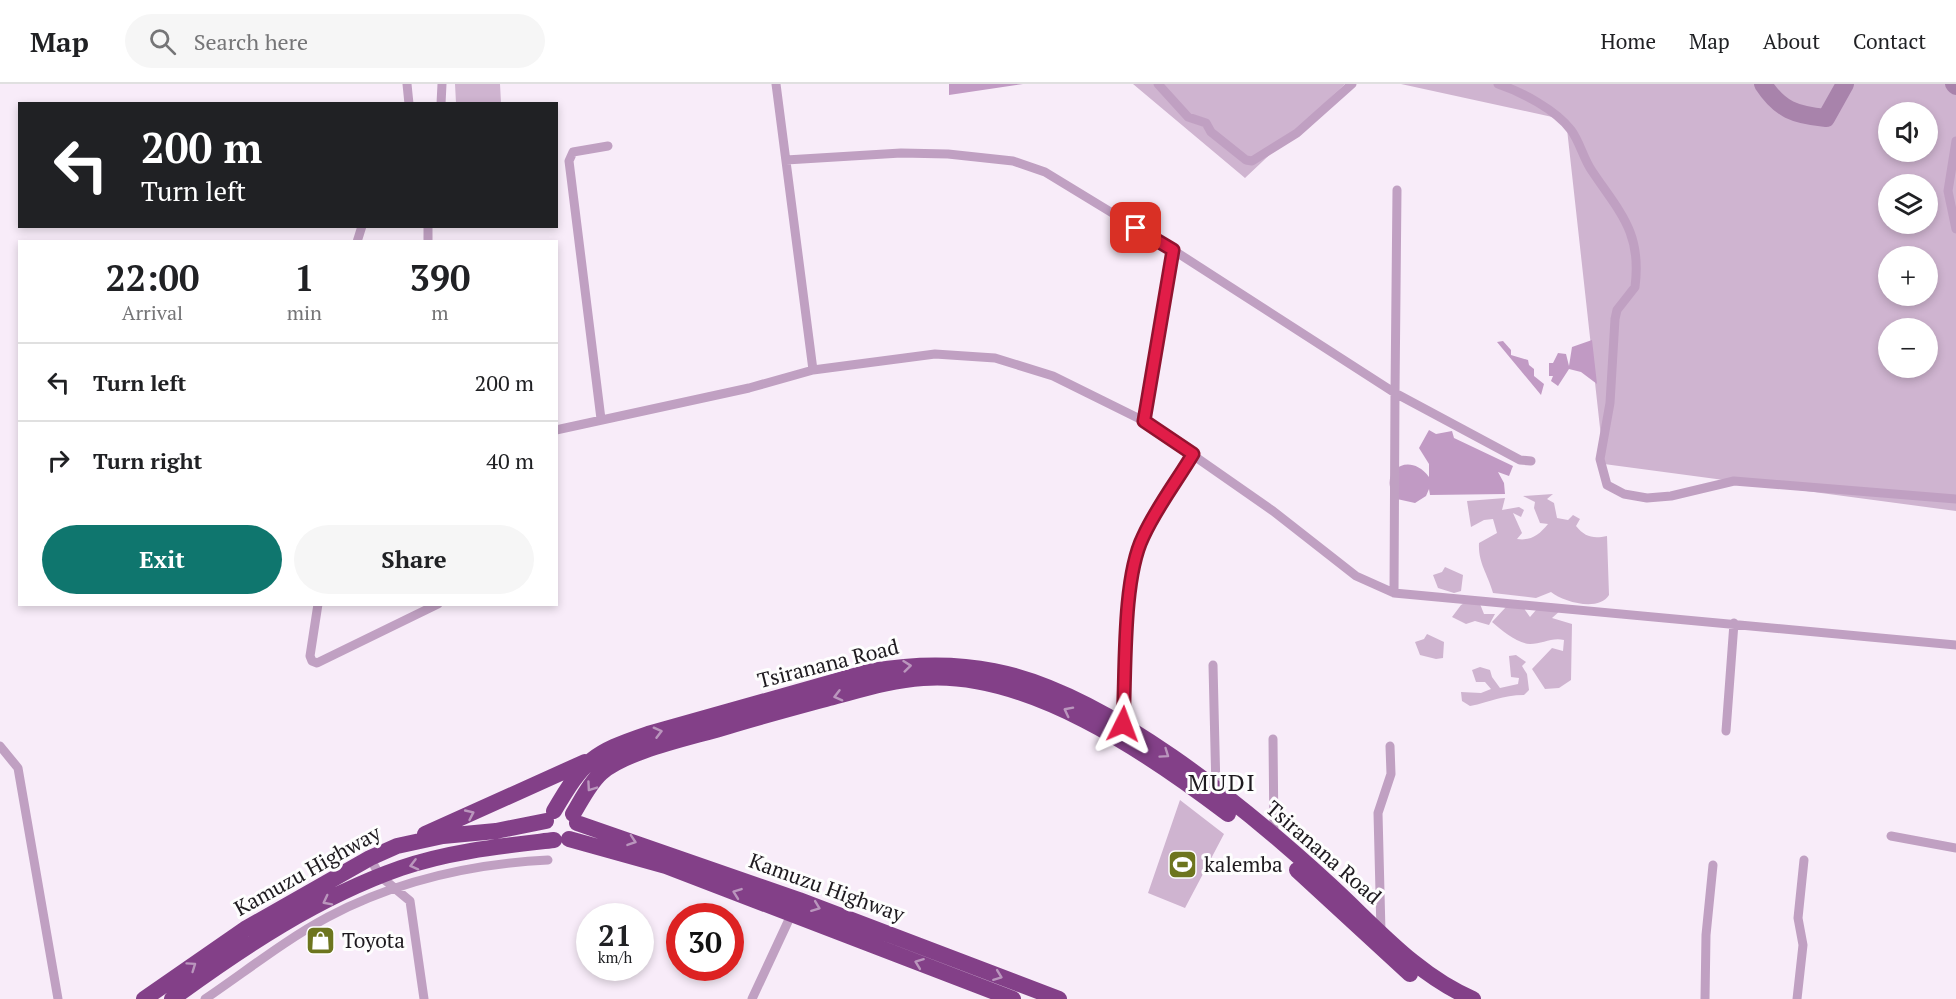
<!DOCTYPE html>
<html lang="en">
<head>
<meta charset="utf-8">
<style>
  :root { --surface:#fff; --page:#f6f6f6; --text:#202124; --muted:#757577; --line:#e0e0e0; --accent:#0f766e }
  body { margin:0; font-family:"PT Serif",serif; background:var(--page); color:var(--text); height:100vh; display:flex; flex-direction:column; font-size:22px; white-space:nowrap }
  * { box-sizing:border-box; margin:0 }
  p { font-size:20px; color:var(--muted) }
  .icon { flex:none; width:33px; height:33px; fill:none; stroke:currentColor; stroke-width:2; stroke-linecap:round; stroke-linejoin:round }
  .map { position:relative; flex:1; overflow:hidden }
  .sheet { position:absolute; left:18px; top:156px; width:540px; height:366px; display:flex; flex-direction:column; background:var(--surface); border-radius:0px; box-shadow:0 3px 9px #0003 }
  .sheet>* { flex:none }
  .hud { position:absolute; left:18px; top:18px; width:540px; height:126px; border-radius:0px; box-shadow:0 3px 9px #0003; background:#202124; color:#fff; overflow:hidden }
  .buttons { position:absolute; left:1878px; top:18px; display:grid; gap:12px }
  .buttons a { display:grid; place-items:center; width:60px; height:60px; border-radius:50%; background:var(--surface); box-shadow:0 3px 9px #0003; font-size:30px }
  .speed { position:absolute; left:576px; top:819px; display:flex; gap:12px; font-size:30px; font-weight:700; text-align:center }
  .speed>* { display:grid; place-content:center; width:78px; height:78px; border-radius:50%; background:var(--surface); box-shadow:0 3px 9px #0003; line-height:1 }
  .speed small { font-size:15px; font-weight:400 }
  .speed .limit { border:9px solid #d22; background:#fff; color:#111 }
  .pin { position:absolute; display:grid; place-items:center; width:51px; height:51px; color:#fff; margin:-26px; border-radius:12px; box-shadow:0 3px 9px #0006 }
  .me { position:absolute; width:66px; margin:-33px; rotate:3deg; stroke-linejoin:round; filter:drop-shadow(0 0 4px #0008) }
  .turn { display:flex; align-items:center; gap:21px; height:126px; padding:0 24px; font-size:27px }
  .turn .icon { width:78px; height:78px; stroke-width:2.5 }
  .turn b { display:block; font-size:42px; line-height:51px }
  .eta { display:flex; justify-content:space-evenly; align-items:center; height:102px; text-align:center }
  .eta b { font-size:36px; font-weight:700; line-height:42px }
  .primary-button { display:flex; gap:12px; margin-top:auto; padding:12px 24px }
  .primary-button a { flex:1; height:69px; border-radius:36px; background:var(--accent); color:#fff; font-size:24px; font-weight:700; line-height:69px; text-align:center }
  .primary-button a+a { background:var(--page); color:var(--text) }
  ul { padding:0; list-style:none }
  li { display:flex; align-items:center; gap:18px; height:78px; padding:0 24px; border-top:2px solid var(--line) }
  li div { flex:1 }
  li b { display:block; font-size:22px }
  li em { font-style:normal }
  header { display:flex; align-items:center; gap:36px; box-sizing:border-box; height:84px; padding:0 30px; background:var(--surface); border-bottom:2px solid var(--line) }
  header strong { font-size:28px }
  nav { display:flex; gap:33px; margin-inline-start:auto; font-size:21px }
  .search { width:420px; height:54px; background:var(--page); display:flex; align-items:center; gap:15px; box-sizing:border-box; padding:0 21px; border-radius:33px; color:var(--muted); font-size:22px }
  .map>svg:first-child { display:block }
  .green { fill:#cfb4d0; fill-rule:evenodd }
  .forest { fill:#c19ac4 }
  .lines { fill:none; stroke-linecap:round; stroke-linejoin:round }
  .river { stroke:#a883ab; stroke-width:18 }
  .street { stroke:#c0a0c2; stroke-width:9 }
  .highway { stroke:#834088; stroke-width:16 }
  .oneway { stroke:#ba96bd }
  .route-casing { stroke:#92132f; stroke-width:15 }
  .route { stroke:#e11d48; stroke-width:10 }
  .labels { text-anchor:middle; dominant-baseline:central; stroke-width:6; stroke-linejoin:round; paint-order:stroke }
  .street-label { font-size:21px; fill:#1e1a1f; stroke:#fefefe }
  .poi-label { font-size:21px; fill:#1e1a1f; stroke:#fefefe; text-anchor:start }
  .quarter-label { font-size:24px; letter-spacing:1.5px; fill:#1e1a1f; stroke:#fefefe }
</style>
</head>
<body>
<header>
<strong>Map</strong>
<div class="search"><svg class="icon" aria-label="search" viewBox="0 0 24 24"><circle cx="10" cy="10" r="6"/><path d="M15 15l6 6"/></svg>Search here</div>
<nav><a>Home</a><a>Map</a><a>About</a><a>Contact</a></nav>
</header>
<div class="map">
<svg width="1956" height="915" viewBox="0 0 1956 915">
  <rect width="100%" height="100%" fill="#f8ecf9"/>
  <!-- green -->
  <path class="green" d="M455 0H500L501 19H456Z
    M1133 0H1345L1245 94Z
    M1401 0H1956V427L1604 380 1566 36ZM1888 28H1928V68H1888ZM1888 100H1928V140H1888ZM1888 172H1928V212H1888ZM1888 244H1928V284H1888Z
    M1553 410 1547 415 1554 419 1557 434 1568 436 1573 431 1580 435 1576 442C1585 453 1593 455 1607 452L1609 511C1599 528 1563 518 1551 508L1536 514 1493 509C1487 488 1478 479 1479 459L1497 449 1493 435 1484 436 1471 443 1467 417 1505 414 1502 426 1519 423 1524 426 1521 433 1513 429 1522 449 1517 455C1531 457 1539 451 1548 440L1540 439 1534 424 1535 418 1523 412Z
    M1445 483 1463 491 1461 507 1454 509 1438 504 1433 491 1442 488Z
    M1473 514 1480 520 1484 530H1495L1489 541 1475 537 1466 540 1452 533 1461 521Z
    M1542 519 1561 526 1552 534 1572 540 1571 596 1559 604 1545 605 1532 585 1552 564 1563 567 1564 556C1552 553 1542 560 1530 560 1516 559 1503 547 1492 538L1506 523H1523L1530 533Z
    M1427 550 1444 558 1443 574 1436 575 1420 571 1415 558 1424 555Z
    M1516 571 1526 578 1522 582 1527 590 1529 606 1524 611C1502 611 1491 618 1470 622L1462 617 1461 608 1481 609 1491 605 1485 598H1476L1472 586 1480 583 1490 586 1492 593 1500 604 1518 600 1519 594 1511 593 1509 572Z
    M1180 716 1224 750 1185 824 1148 809Z"/>
  <!-- forest -->
  <path class="forest" d="M949 0H1023L949 11Z
    M1592 256 1597 300 1581 288 1569 285 1558 302 1551 297 1553 292H1549V279H1553L1558 269 1566 270 1569 282 1572 263Z
    M1503 257 1511 266V271L1528 276 1529 281 1534 285V292L1544 300 1541 311 1497 258Z
    M1429 346 1436 350 1452 347 1454 354 1513 382 1509 392 1498 388 1504 399 1505 410 1430 411 1429 405 1426 412 1415 419 1397 415C1375 392 1407 364 1429 393V380L1419 364Z"/>
  <g class="lines">
    <!-- river -->
    <path class="river" d="M1763 0C1780 26 1795 31 1826 34L1845 0
      M1954 0 1956 2"/>
    <!-- street -->
    <path class="street" d="M407 0 409 20
      M776 0 813 286
      M1158 0 1188 33 1206 39 1211 48 1246 76 1252 77 1297 49 1352 0
      M1498 0C1522 8 1556 26 1571 46 1580 58 1583 74 1592 87 1620 129 1642 148 1635 203L1617 226 1615 235 1610 319 1600 375 1607 401 1624 410 1647 414 1671 412 1734 397 1956 415
      M441 20 442 0
      M1956 57 1948 107 1956 145
      M786 76 901 69 948 70 1013 77 1045 88 1173 166
      M1397 106 1395 309 1520 376 1531 377
      M428 142V158
      M357 158 362 142
      M601 335 569 77 573 68 608 62
      M1144 337 1173 166 1395 309 1394 509
      M556 346 749 304 813 286 935 270 995 274 1053 292 1144 337 1273 427 1356 492 1394 509 1956 561
      M318 520 310 572 312 577 317 579 438 520
      M1213 581 1216 706
      M1122 642 1130 503 1135 475 1143 453 1193 370
      M1726 647 1734 539
      M1273 655 1274 751
      M0 662 18 684 58 915
      M1891 752 1956 764
      M370 774 380 792 410 817 424 915
      M1381 848 1378 729 1391 690 1390 662
      M205 915C245 888 285 856 328 833 396 797 471 780 548 776
      M752 915 792 829
      M1705 915 1706 851 1713 781
      M1797 915 1803 861 1798 834 1804 776"/>
    <!-- highway -->
    <path class="highway" d="M554 727C584 676 592 669 648 650L872 587C914 580 953 579 994 587 1107 609 1245 723 1329 800 1374 841 1416 891 1473 915
      M573 730C581 717 589 700 601 689 627 666 694 653 729 642 762 632 796 623 829 614 860 606 891 596 923 594 1027 586 1148 669 1228 730
      M577 739 799 816 1059 915
      M425 750 585 678
      M569 755 666 782 1013 915
      M1297 786 1410 890
      M144 915 245 845 370 774 397 762 443 752 496 747 546 737
      M172 915C243 863 318 813 401 784 450 767 503 762 554 756"/>
  </g>
  <!-- one-way arrows -->
  <defs><path id="oneway-chevron" d="M-2-3.5L2.5 0L-2 3.5" fill="none" stroke-width="1.6" stroke-linecap="round" stroke-linejoin="round" transform="scale(1.5)"/></defs>
  <g class="oneway">
    <use href="#oneway-chevron" transform="translate(907 582) rotate(-6)"/>
    <use href="#oneway-chevron" transform="translate(838 612) rotate(165)"/>
    <use href="#oneway-chevron" transform="translate(1068 627) rotate(-153)"/>
    <use href="#oneway-chevron" transform="translate(658 648) rotate(-15)"/>
    <use href="#oneway-chevron" transform="translate(1165 670) rotate(35)"/>
    <use href="#oneway-chevron" transform="translate(591 703) rotate(125)"/>
    <use href="#oneway-chevron" transform="translate(470 730) rotate(-25)"/>
    <use href="#oneway-chevron" transform="translate(632 757) rotate(19)"/>
    <use href="#oneway-chevron" transform="translate(414 781) rotate(166)"/>
    <use href="#oneway-chevron" transform="translate(737 809) rotate(-160)"/>
    <use href="#oneway-chevron" transform="translate(327 817) rotate(153)"/>
    <use href="#oneway-chevron" transform="translate(816 823) rotate(21)"/>
    <use href="#oneway-chevron" transform="translate(919 879) rotate(-159)"/>
    <use href="#oneway-chevron" transform="translate(192 882) rotate(-35)"/>
    <use href="#oneway-chevron" transform="translate(998 892) rotate(21)"/>
  </g>
  <g class="lines">
    <defs>
      <path id="route" d="M1123 640C1126 590 1122 496 1143 453 1156 424 1177 397 1193 370L1144 337 1173 166 1136 144"/>
    </defs>
    <!-- route casing -->
    <use href="#route" class="route-casing"/>
    <!-- route -->
    <use href="#route" class="route"/>
  </g>
  <!-- icons -->
  <defs>
    <symbol id="stadium-square" viewBox="-11 -11 22 22"><rect x="-9" y="-9" width="18" height="18" rx="4" fill="#6d751e" stroke="#fefefe"/><path d="M0-5a6.5 5 0 1 0 0 10a6.5 5 0 1 0 0-10ZM-3.5-1.8h7v3.6h-7Z" fill="#fff"/></symbol>
    <symbol id="shop-square" viewBox="-11 -11 22 22"><rect x="-9" y="-9" width="18" height="18" rx="4" fill="#6d751e" stroke="#fefefe"/><path d="M-5-2.5h2.3a2.7 3.5 0 0 1 5.4 0H5L5.5 6h-11ZM-1.5-2.5h3a1.5 2.3 0 0 0-3 0Z" fill="#fff"/></symbol>
  </defs>
  <g fill-rule="evenodd">
    <use href="#stadium-square" x="1166" y="764" width="33" height="33"/>
    <use href="#shop-square" x="304" y="840" width="33" height="33"/>
  </g>
  <g class="labels">
    <!-- street labels -->
    <g class="street-label">
      <text transform="translate(828 579) rotate(-14)">Tsiranana Road</text>
      <text transform="translate(1324 768) rotate(41)">Tsiranana Road</text>
      <text transform="translate(307 786) rotate(-29)">Kamuzu Highway</text>
      <text transform="translate(827 803) rotate(20)">Kamuzu Highway</text>
    </g>
    <!-- poi labels -->
    <g class="poi-label">
      <text x="1204" y="780">kalemba</text>
      <text x="342" y="856">Toyota</text>
    </g>
    <!-- quarter labels -->
    <g class="quarter-label">
      <text x="1222" y="698">MUDI</text>
    </g>
  </g>
</svg>
<div class="buttons">
<a><svg class="icon" aria-label="sound" viewBox="0 0 24 24"><path d="M4 9h4l5-4v14l-5-4H4zM17 9q2 3 0 6"/></svg></a>
<a><svg class="icon" aria-label="layers" viewBox="0 0 24 24"><path d="M12 4l9 5-9 5-9-5zM3 14l9 5 9-5"/></svg></a>
<a>+</a>
<a>−</a>
</div>
<div class="speed"><div>21<small>km/h</small></div><div class="limit">30</div></div>
<div class="pin" style="left:1136px;top:144px;background:#d93025"><svg class="icon" aria-label="arrive" viewBox="0 0 24 24"><path d="M6 21V4h12l-3 4 3 4H6"/></svg></div>
<svg class="me" style="left:1123px;top:640px" viewBox="-20 -20 40 40"><path d="M0-17L14 15 0 8-14 15z" fill="#e11d48" stroke="#fff" stroke-width="4"/></svg>
<div class="hud">
<div class="turn"><svg class="icon" aria-label="left" viewBox="0 0 24 24"><path d="M17 20v-9H6M10 6l-5 5 5 5"/></svg><div><b>200 m</b>Turn left</div></div>
</div>
<section class="sheet">
<div class="eta">
<div><b>22:00</b><p>Arrival</p></div>
<div><b>1</b><p>min</p></div>
<div><b>390</b><p>m</p></div>
</div>
<ul>
<li><svg class="icon" aria-label="left" viewBox="0 0 24 24"><path d="M17 20v-9H6M10 6l-5 5 5 5"/></svg><div><b>Turn left</b></div><em>200 m</em></li>
<li><svg class="icon" aria-label="right" viewBox="0 0 24 24"><path d="M7 20v-9h11M14 6l5 5-5 5"/></svg><div><b>Turn right</b></div><em>40 m</em></li>
</ul>
<div class="primary-button"><a>Exit</a><a>Share</a></div>
</section>
</div>
</body>
</html>
